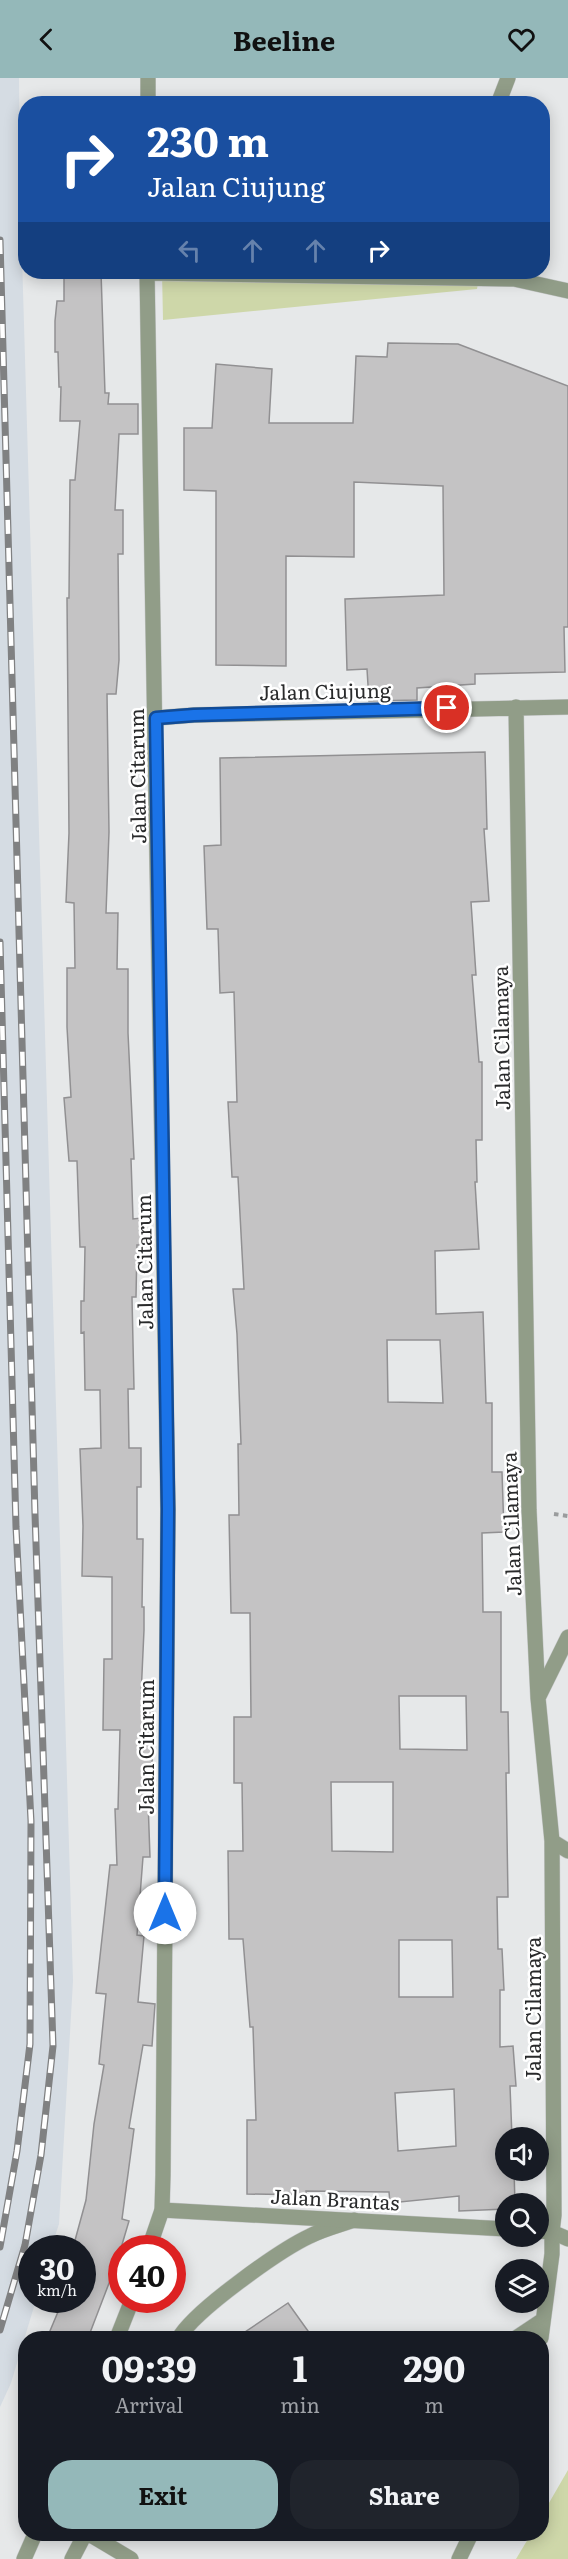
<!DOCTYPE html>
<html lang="en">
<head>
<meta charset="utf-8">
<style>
  :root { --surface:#171b24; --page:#20242c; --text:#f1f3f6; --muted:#9ea1a6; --accent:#94b8b9 }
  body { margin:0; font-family:Literata,serif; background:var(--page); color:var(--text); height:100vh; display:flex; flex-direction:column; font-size:22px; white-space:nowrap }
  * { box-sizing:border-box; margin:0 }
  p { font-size:20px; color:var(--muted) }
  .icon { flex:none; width:33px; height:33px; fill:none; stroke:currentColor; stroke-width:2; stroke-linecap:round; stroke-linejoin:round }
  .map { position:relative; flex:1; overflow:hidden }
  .side { position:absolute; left:18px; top:2253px; width:531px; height:210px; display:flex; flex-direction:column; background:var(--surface); border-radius:24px; box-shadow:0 3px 15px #0003 }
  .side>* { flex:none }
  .banner { position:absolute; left:18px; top:18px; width:532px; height:183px; border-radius:24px; box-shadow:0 3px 15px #0003; background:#1a4fa0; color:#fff; overflow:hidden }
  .buttons { position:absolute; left:495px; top:2049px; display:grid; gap:12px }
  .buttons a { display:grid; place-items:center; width:54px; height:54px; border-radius:50%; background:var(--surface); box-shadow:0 3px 15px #0003; font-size:30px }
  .speed { position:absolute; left:18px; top:2157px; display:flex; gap:12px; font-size:30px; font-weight:700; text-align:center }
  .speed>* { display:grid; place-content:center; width:78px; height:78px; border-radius:50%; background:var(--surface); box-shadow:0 3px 15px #0003; line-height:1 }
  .speed small { font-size:15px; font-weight:400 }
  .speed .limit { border:9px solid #d22; background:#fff; color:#111 }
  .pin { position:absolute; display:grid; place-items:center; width:51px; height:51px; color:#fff; margin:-26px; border:3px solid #fff; border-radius:50%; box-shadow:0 2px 6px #0007 }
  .me { position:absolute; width:66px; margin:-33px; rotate:0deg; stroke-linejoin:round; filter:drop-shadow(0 0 4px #0008) }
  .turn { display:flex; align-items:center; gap:21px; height:126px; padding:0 30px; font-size:27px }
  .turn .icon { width:78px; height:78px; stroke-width:2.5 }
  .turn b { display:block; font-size:42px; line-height:51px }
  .lanes { display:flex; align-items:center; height:57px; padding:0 30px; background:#0003; justify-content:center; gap:30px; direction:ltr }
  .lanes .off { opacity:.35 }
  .eta { display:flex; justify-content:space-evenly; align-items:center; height:102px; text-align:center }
  .eta b { font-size:36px; font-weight:700; line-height:42px }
  .primary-button { display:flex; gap:12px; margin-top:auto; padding:12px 30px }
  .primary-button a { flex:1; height:69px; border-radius:24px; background:var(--accent); color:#111; font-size:24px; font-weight:700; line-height:69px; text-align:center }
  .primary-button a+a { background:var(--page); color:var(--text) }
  header { display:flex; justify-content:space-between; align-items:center; height:78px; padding:0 30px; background:var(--accent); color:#111; font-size:27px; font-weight:700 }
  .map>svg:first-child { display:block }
  .built { fill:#d5dce3 }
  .green { fill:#ced7a9 }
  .building { fill:#c4c3c4; stroke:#919092; stroke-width:1.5; fill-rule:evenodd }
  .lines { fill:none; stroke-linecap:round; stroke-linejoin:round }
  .service-casing { stroke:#c4c6c7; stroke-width:16 }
  .minor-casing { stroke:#c4c6c7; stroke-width:16 }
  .tertiary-casing { stroke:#c4c6c7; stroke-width:16 }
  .path { stroke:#9a9c9d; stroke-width:4; stroke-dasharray:4.5 4.5; stroke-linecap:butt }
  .service { stroke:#919d88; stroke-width:15 }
  .minor { stroke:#919d88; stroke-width:15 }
  .tertiary { stroke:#919d88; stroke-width:15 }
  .rail-casing { stroke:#808182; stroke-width:7 }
  .rail { stroke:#fff; stroke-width:4.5; stroke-dasharray:14; stroke-linecap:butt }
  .route-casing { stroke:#114b97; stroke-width:15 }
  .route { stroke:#1a73e8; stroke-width:10 }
  .labels { text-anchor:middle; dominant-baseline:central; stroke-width:5; stroke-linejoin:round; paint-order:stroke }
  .street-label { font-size:20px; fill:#292a2b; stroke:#fff }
</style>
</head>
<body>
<header><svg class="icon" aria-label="back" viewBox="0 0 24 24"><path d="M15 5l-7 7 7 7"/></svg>Beeline<svg class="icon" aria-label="heart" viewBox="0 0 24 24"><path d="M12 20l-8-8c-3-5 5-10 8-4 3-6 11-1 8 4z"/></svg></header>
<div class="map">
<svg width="568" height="2481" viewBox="0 0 568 2481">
  <rect width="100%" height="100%" fill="#e6e8e9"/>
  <!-- built -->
  <path class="built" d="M0 0H19L20 111 73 1903 59 2146 51 2170H32V2222H36L11 2305 0 2329Z"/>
  <!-- green -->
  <path class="green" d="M162 194H480L477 211 163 242Z
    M568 2392V2481H516L531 2456H542V2437Z"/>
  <!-- building -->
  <path class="building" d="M64 194H101L105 315H109L108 326H138V356H119L115 432H123V476H118L119 582 116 616H107L109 754 106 835H118L117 891H128V955L134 1081H131L133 1141 141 1140 143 1167H137L136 1219H132L134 1311H128L129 1370H141V1409H137V1461H143L142 1529H144V1552L141 1618H153L152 1695H154L153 1723H148L150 1779H143L137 1857 144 1858 138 1924 155 1926 152 1968 143 1967 129 2050 134 2051 122 2141 129 2143 116 2187 88 2260H82V2258V2260H47L63 2222H82V2168L74 2166 86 2122 94 2046 104 1987 99 1986 106 1916 96 1915 110 1787H117L115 1731H118L120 1652H103L104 1581H112V1499L82 1498 83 1448 80 1371 101 1370 100 1312H85L84 1254 81 1255V1223H84L85 1169H80L77 1083H69L64 1020 71 1019 67 949V890H75L74 825 66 824 69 755 67 520H69L70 402H75L80 343H60L61 309H59L58 274H55V243L57 223H64Z
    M388 265 458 266 568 308V549H564L565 594 475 596V606L417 610V622L369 623 367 591 347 592 345 521 444 517 443 408 354 404V479L286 478V588L216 587V413L184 412V350H212L216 286 272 291 269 345H353L356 278 387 279Z
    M485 674 487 751H484L489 823 471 824 476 897H472L479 984H482V1062H476L477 1104H475L479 1171 435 1173 436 1236 483 1234 486 1325H492V1394H502L504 1454 482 1455 483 1534H501V1634H508L509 1695H506L508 1819H497L498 1871H502L504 1912H500V1969L513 1968 516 2008H510L512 2060H506V2092H514L515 2126H506V2131L459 2133V2118L390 2125 389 2114 306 2113V2117L247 2116V2042H256L253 1949H250L243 1861H229L228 1773H243L242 1705H234V1639H251L250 1535H231L229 1437H239L238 1366H241L237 1256 233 1211H244L238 1099H232L228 1024H237L234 914 220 915 218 851H207L204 768 221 767 220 680ZM387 1262H440L443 1325 388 1324ZM399 1618H466L467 1672 400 1671ZM331 1704H393V1774L332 1773ZM399 1862H452L453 1919H399ZM454 2011 456 2068 398 2073 395 2015Z
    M288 2225 313 2260H236Z"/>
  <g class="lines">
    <defs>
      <path id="service" d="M179 2260C194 2233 280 2172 310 2158 324 2151 340 2147 354 2142
        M516 2260 543 2242
        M541 2260 552 2176V2154
        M89 2456 131 2481
        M72 2481 85 2456
        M459 2481 471 2456"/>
      <path id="minor" d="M498 26 508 0
        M516 629 529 1432 538 1620 552 1763 554 2137 552 2154
        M156 640 194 637 568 629
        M539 1618 568 1559
        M552 1763 568 1773
        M162 2132 506 2151
        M538 2153 552 2154 568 2161"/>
      <path id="tertiary" d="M148 0V26
        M147 194 168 1431 163 2097 162 2132 149 2170
        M147 195 514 201 568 213
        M117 2260 132 2222
        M24 2481 35 2456"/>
    </defs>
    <!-- service casing -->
    <use href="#service" class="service-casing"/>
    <!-- minor casing -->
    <use href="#minor" class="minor-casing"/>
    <!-- tertiary casing -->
    <use href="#tertiary" class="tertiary-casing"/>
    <!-- path -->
    <path class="path" d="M554 1436 568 1438"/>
    <!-- service -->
    <use href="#service" class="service"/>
    <!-- minor -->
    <use href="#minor" class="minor"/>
    <!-- tertiary -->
    <use href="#tertiary" class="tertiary"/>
    <defs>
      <path id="rail" d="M0 162 35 1436 53 1968 41 2077 25 2167 0 2252
        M0 864 16 1449 31 1743 30 1966 17 2073 0 2169"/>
    </defs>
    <!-- rail casing -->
    <use href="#rail" class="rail-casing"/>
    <!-- rail -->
    <use href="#rail" class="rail"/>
  </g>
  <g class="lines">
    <defs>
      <path id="route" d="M165 1835 168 1431 156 640 194 637 447 630"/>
    </defs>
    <!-- route casing -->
    <use href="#route" class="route-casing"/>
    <!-- route -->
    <use href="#route" class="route"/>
  </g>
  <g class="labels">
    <!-- street labels -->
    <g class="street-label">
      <text transform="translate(325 612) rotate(-1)">Jalan Ciujung</text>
      <text transform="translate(136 698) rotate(-91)">Jalan Citarum</text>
      <text transform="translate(500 960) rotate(-91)">Jalan Cilamaya</text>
      <text transform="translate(143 1184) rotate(-91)">Jalan Citarum</text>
      <text transform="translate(510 1446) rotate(-92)">Jalan Cilamaya</text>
      <text transform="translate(145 1669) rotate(-90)">Jalan Citarum</text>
      <text transform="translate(532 1931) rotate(-90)">Jalan Cilamaya</text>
      <text transform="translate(335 2120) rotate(3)">Jalan Brantas</text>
    </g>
  </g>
</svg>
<div class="buttons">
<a><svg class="icon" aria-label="sound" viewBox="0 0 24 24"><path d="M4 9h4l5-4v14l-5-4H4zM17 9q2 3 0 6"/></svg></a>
<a><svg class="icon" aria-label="search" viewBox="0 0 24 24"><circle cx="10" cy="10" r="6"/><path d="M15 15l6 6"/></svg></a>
<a><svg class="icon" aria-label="layers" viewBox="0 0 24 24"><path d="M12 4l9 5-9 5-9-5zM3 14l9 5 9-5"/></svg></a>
</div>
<div class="speed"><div>30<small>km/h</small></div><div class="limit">40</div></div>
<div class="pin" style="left:447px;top:630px;background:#d93025"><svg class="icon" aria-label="arrive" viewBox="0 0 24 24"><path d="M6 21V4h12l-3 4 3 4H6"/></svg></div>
<svg class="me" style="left:165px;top:1835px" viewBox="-20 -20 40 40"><circle r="19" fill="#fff"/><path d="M0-13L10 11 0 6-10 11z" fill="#1a73e8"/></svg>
<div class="banner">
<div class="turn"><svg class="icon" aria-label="right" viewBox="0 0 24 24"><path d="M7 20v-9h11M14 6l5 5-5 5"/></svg><div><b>230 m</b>Jalan Ciujung</div></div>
<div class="lanes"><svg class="icon off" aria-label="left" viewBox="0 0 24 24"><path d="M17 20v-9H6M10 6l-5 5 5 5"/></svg><svg class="icon off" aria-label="ahead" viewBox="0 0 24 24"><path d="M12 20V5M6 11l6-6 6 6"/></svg><svg class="icon off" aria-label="ahead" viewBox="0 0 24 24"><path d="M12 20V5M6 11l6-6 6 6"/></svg><svg class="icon" aria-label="right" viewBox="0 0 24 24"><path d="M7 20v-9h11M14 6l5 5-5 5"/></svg></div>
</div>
<section class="side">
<div class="eta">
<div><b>09:39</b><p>Arrival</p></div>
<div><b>1</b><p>min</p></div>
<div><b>290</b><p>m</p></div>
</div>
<div class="primary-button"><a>Exit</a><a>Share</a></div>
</section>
</div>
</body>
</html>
